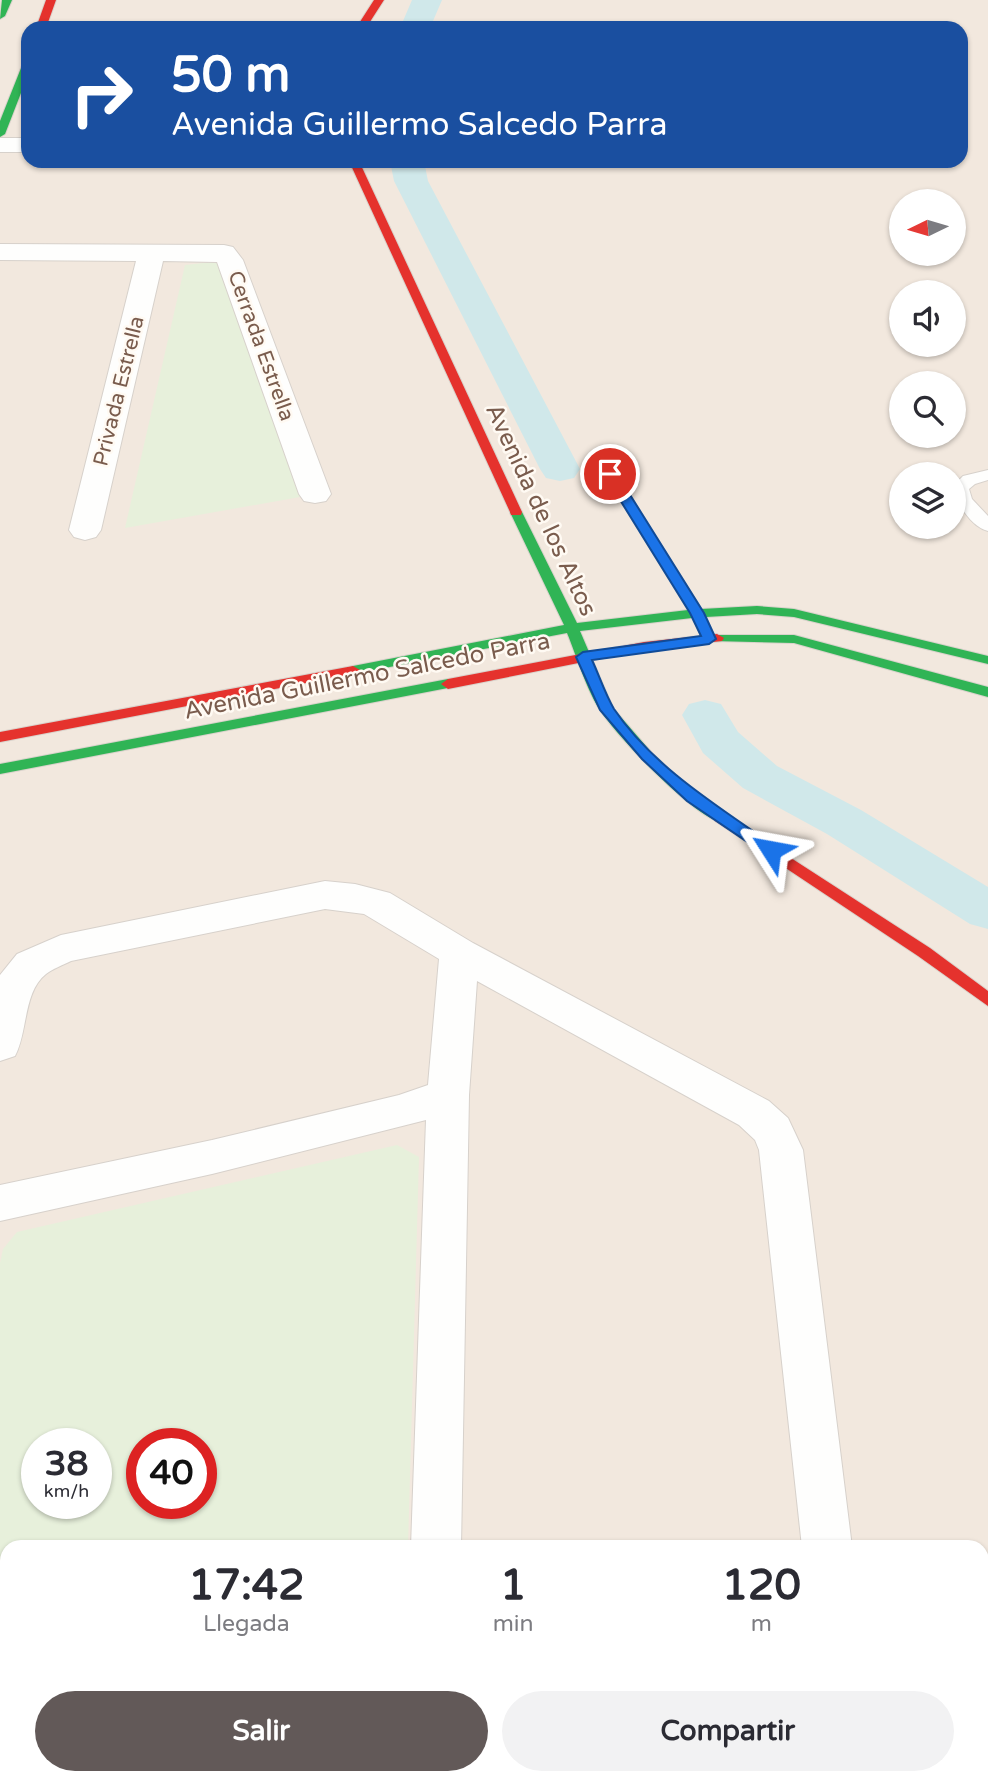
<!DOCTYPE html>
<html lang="es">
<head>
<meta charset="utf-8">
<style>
  :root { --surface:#fff; --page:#f2f2f3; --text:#2b2b33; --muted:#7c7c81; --accent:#625958 }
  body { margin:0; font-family:"Varela Round",sans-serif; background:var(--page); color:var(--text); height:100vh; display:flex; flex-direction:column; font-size:26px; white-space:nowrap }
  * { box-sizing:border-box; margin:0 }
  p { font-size:23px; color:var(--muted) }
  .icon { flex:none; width:38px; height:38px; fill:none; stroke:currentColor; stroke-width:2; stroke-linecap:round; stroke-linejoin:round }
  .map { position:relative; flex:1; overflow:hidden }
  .panel { position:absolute; left:0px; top:1540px; width:989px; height:245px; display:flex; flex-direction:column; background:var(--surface); border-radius:21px 21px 0 0; box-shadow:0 2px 5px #0004 }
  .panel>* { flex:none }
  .banner { position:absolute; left:21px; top:21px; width:947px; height:147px; border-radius:21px; box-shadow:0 2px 5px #0004; background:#1a4fa0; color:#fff; overflow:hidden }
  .needle { width:46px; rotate:265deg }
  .tools { position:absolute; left:889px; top:189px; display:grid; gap:14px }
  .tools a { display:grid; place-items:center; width:77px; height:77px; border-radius:50%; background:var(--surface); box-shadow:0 2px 5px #0004; font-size:35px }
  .speed { position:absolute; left:21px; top:1428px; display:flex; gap:14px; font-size:35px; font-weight:700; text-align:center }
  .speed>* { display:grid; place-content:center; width:91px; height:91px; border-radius:50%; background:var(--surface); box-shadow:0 2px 5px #0004; line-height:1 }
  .speed small { font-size:18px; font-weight:400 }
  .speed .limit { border:10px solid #d22; background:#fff; color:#111 }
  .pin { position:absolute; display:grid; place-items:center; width:60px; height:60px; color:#fff; margin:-30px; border:4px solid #fff; border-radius:50%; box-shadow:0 2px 7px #0007 }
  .me { position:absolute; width:77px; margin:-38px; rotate:304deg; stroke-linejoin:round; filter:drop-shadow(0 0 5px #0008) }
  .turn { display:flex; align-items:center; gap:24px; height:147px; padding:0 35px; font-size:32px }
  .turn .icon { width:91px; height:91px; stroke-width:2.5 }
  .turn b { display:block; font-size:49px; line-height:60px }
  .eta { display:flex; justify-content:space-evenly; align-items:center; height:119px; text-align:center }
  .eta b { font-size:42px; font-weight:700; line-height:49px }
  .primary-button { display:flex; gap:14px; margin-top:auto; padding:14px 35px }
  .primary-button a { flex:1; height:80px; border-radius:42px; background:var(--accent); color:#fff; font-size:28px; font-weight:700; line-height:80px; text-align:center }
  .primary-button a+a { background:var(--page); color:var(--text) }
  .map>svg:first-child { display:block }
  .residential { fill:#f2e8de; fill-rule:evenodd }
  .green { fill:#e7f0db; fill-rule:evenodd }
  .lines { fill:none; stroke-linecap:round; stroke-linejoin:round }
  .canal { fill:#d0e8ea; fill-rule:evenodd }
  .lane-casing { stroke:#d7d1cb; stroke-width:2 }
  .street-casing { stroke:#d7d1cb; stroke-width:2 }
  .fast-casing { stroke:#d9d2cb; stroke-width:2 }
  .jam-casing { stroke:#d9d2cb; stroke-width:2 }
  .lane { fill:#fefefd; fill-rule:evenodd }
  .street { fill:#fefefd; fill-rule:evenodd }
  .fast { fill:#30b455; fill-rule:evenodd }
  .jam { fill:#e5322d; fill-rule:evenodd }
  .route { fill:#1a73e8; stroke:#114b97; stroke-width:2 }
  .labels { text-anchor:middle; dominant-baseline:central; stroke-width:5; stroke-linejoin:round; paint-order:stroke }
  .far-street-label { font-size:21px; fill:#7a5c4d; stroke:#fffaf3 }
  .street-label { font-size:24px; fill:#7a5c4d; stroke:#fffaf3 }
</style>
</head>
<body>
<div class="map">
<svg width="988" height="1785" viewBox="0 0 988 1785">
  <rect width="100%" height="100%" fill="#f9f5f0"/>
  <!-- residential -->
  <path class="residential" d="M0 0H988V1785H0ZM28 28H961V161H28ZM901 201H954V254H901ZM901 292H954V345H901ZM901 383H954V436H901ZM901 474H954V527H901ZM37 1444H96V1503H37ZM142 1444H201V1503H142ZM7 1547H982V1778H7Z"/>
  <!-- green -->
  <path class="green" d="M212 262 220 264 300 497 125 528 185 265Z
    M397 1145 419 1157 408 1547H7V1679H0V1263L3 1249 17 1232ZM37 1444H96V1503H37ZM142 1444H201V1503H142Z"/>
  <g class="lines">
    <!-- canal -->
    <path class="canal" d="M412 0H442L430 28H400Z
      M390 161H424L428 181 580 469 574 478 560 481 546 478 540 469 394 181Z
      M705 700 721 704 738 732 777 766 861 810 988 887V929L970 924 827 834 743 788 703 753 682 715 689 704Z"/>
    <defs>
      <path id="lane" d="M988 470V480L975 484 969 489 972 499 988 516V531C971 527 954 501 954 485L963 476Z"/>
      <path id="street" d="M0 138H28V152H0Z
        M0 244 224 245 233 247 243 260 331 494 326 501 315 503 304 501 299 494 217 262 163 261 101 530 96 537 85 540 74 537 69 530 136 261 0 260Z
        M325 881 355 884 390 893 473 943 769 1101 788 1118 803 1150 852 1547H802L759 1150 755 1140 739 1125 477 981 469 1095 461 1547H411L426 1120 212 1174 0 1221V1185L212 1140 399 1095 428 1085 439 959 364 914 325 909 71 961C63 965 52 969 46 974 23 992 28 1032 15 1056L0 1061V975L17 954 61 935Z
        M0 1701H7V1755H0Z
        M828 1778H882V1785H828Z"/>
      <path id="fast" d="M2 0H12L5 16 0 19Z
        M28 60V75L5 134 0 137V121L23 63Z
        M610 470 616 474 701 609 757 606 794 609 988 656V664L794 617 757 614 706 617 714 635H794L988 687V697L794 643 712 641 710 637H702L692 618 580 631 613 708 652 753 682 781 725 813 728 817 725 821 720 822C691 814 620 739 602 713 587 692 577 657 567 633L353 674 348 673 346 670 353 666 564 625 510 512 516 508 522 512 577 623 688 610 604 474Z
        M448 679 455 684 453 687 0 774V764Z"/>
      <path id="jam" d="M46 0H56L46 28H36Z
        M374 0H384L366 28H356Z
        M349 161H359L522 512 521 515H511L510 512Z
        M717 634 724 638 722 641 644 650 448 689 441 684 448 679 644 642Z
        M353 666 360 670 358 673 0 742V732Z
        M720 812 930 948 988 991V1006L918 956 715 821 712 817 715 813Z"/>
    </defs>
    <!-- lane casing -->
    <use href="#lane" class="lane-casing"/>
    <!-- street casing -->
    <use href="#street" class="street-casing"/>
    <!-- fast casing -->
    <use href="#fast" class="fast-casing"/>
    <!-- jam casing -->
    <use href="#jam" class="jam-casing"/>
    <!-- lane -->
    <use href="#lane" class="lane"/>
    <!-- street -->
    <use href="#street" class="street"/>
    <!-- fast -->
    <use href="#fast" class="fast"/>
    <!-- jam -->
    <use href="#jam" class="jam"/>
  </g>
  <!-- route -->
  <path class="route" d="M610 470 617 474 704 613 716 639 709 644 592 660C599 675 605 694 614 709 654 768 719 807 776 847L779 850 776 854H765L687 801 642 759 600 710 576 657 583 652 701 636 690 613 604 474Z"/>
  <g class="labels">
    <!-- far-street labels -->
    <g class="far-street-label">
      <text transform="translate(261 346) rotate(70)">Cerrada Estrella</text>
      <text transform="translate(119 391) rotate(-76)">Privada Estrella</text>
    </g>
    <!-- street labels -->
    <g class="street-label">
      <text transform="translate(541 510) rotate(65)">Avenida de los Altos</text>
      <text transform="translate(367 676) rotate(-11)">Avenida Guillermo Salcedo Parra</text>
    </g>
  </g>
</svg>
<div class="tools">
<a><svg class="needle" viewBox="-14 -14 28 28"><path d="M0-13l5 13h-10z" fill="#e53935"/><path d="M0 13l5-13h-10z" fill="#7c7c81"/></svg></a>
<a><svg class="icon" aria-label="sound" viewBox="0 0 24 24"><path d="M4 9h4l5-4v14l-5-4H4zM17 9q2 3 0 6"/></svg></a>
<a><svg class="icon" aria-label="search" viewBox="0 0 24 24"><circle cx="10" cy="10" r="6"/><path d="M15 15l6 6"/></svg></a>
<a><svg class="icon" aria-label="layers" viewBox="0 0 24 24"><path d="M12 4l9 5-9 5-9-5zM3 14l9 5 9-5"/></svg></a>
</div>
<div class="speed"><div>38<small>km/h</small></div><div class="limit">40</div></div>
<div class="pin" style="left:610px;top:474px;background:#d93025"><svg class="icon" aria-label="arrive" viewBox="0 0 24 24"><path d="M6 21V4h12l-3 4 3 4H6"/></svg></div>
<svg class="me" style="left:771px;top:850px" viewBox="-20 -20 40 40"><path d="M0-17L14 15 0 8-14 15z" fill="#1a73e8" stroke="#fff" stroke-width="4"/></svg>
<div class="banner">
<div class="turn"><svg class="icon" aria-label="right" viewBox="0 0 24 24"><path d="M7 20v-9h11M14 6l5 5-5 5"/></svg><div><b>50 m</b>Avenida Guillermo Salcedo Parra</div></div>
</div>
<section class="panel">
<div class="eta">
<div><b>17:42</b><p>Llegada</p></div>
<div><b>1</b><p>min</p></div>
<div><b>120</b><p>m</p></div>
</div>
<div class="primary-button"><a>Salir</a><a>Compartir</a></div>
</section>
</div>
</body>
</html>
